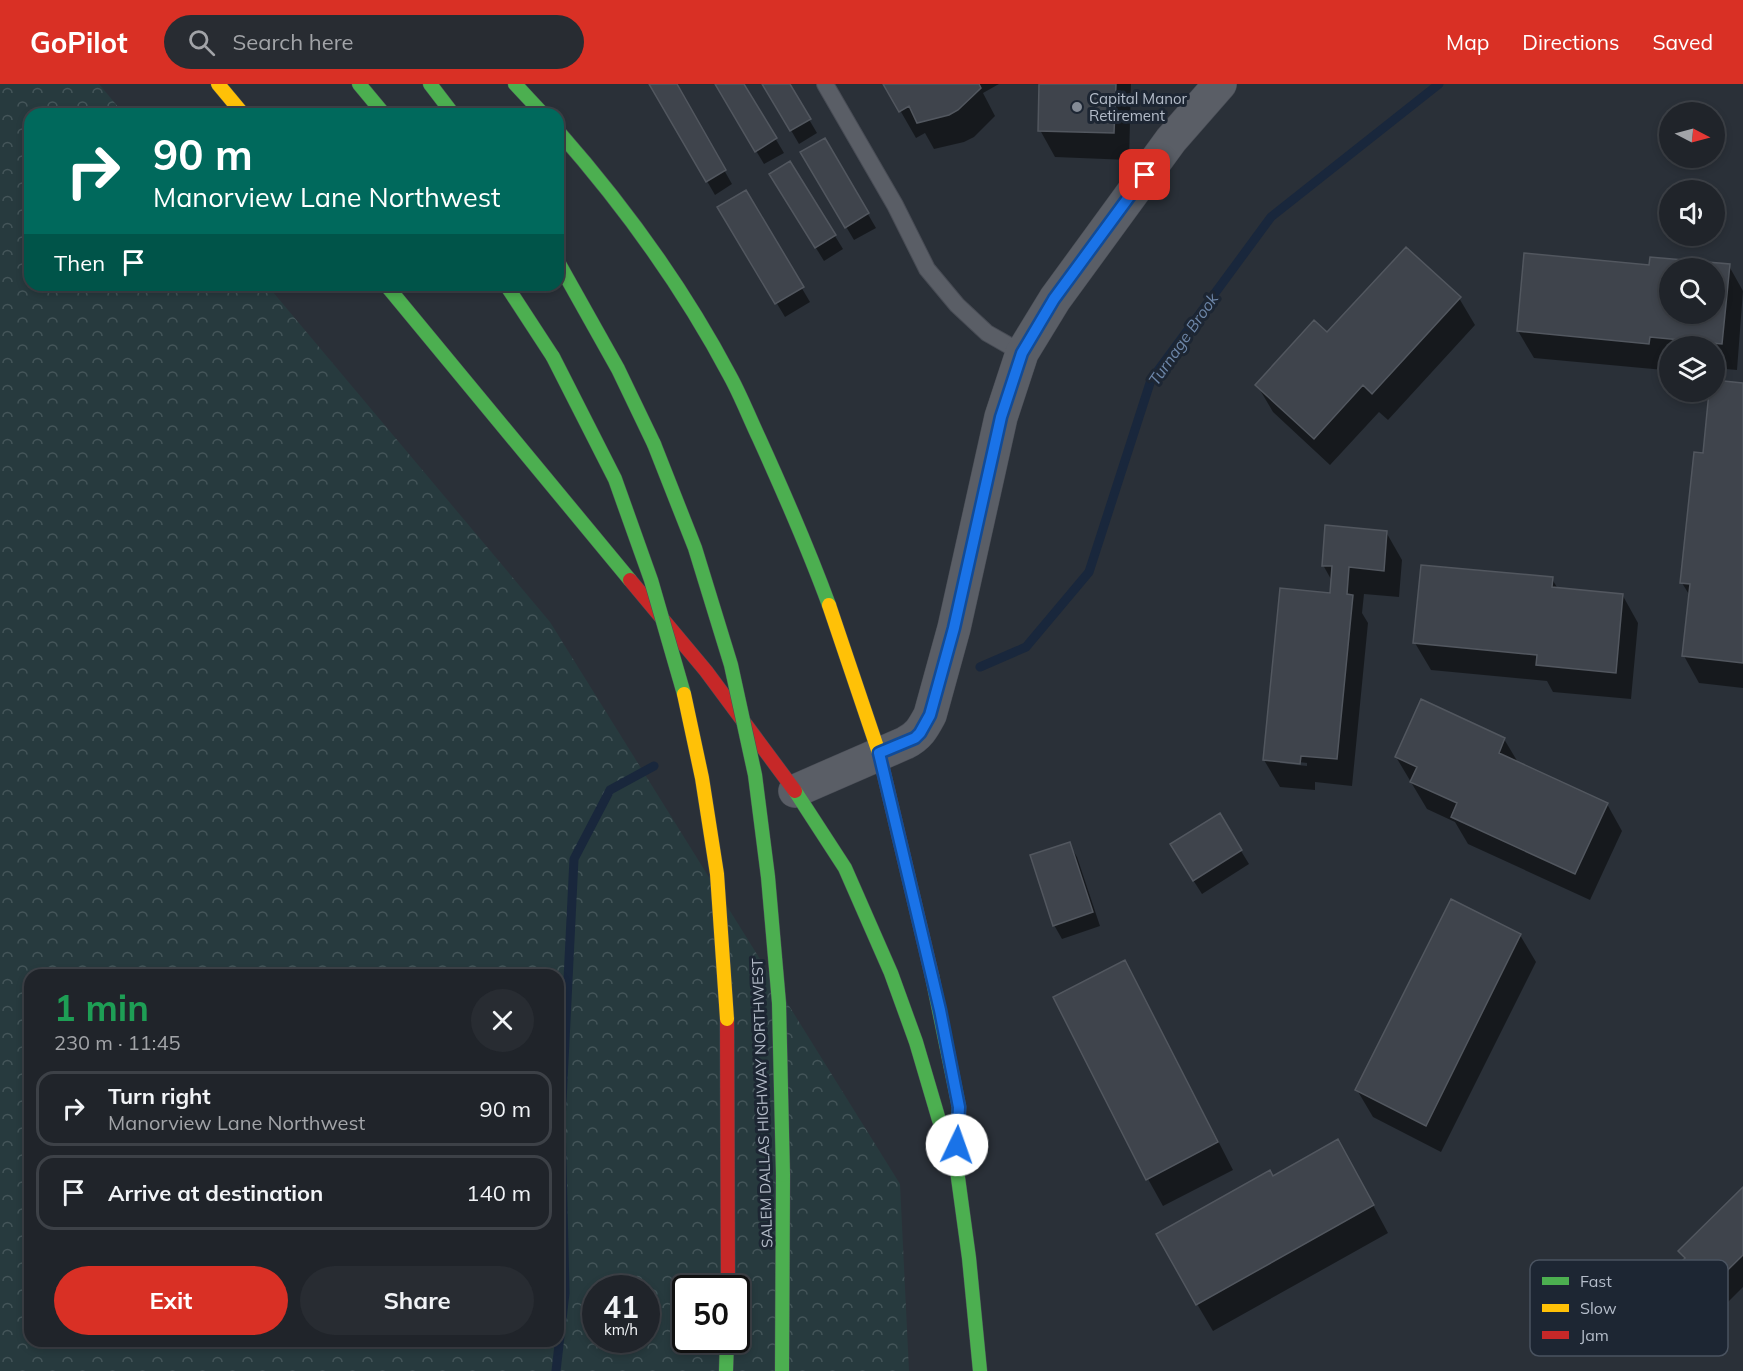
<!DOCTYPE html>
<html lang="en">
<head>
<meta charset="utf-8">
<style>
  :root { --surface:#20242a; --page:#282c32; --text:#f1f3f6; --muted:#a2a4a8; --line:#3d4147; --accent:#d93025 }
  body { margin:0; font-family:Mulish,sans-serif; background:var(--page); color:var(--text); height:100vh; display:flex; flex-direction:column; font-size:22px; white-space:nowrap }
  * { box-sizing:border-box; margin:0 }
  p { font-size:20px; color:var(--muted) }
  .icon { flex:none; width:33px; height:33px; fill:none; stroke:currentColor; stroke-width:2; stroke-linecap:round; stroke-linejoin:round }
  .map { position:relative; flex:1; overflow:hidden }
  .sheet { position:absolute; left:24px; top:885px; width:540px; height:378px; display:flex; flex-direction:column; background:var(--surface); border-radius:18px; box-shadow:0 3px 9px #0003,0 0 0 2px var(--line) }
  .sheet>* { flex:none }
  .hud { position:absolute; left:24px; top:24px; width:540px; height:183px; border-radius:18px; box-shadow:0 3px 9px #0003,0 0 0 2px var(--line); background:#00695c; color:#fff; overflow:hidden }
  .needle { width:39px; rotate:96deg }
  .buttons { position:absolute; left:1659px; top:18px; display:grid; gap:12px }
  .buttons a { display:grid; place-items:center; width:66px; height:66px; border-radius:50%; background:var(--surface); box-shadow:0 3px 9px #0003,0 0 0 2px var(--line); font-size:30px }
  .speed { position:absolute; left:582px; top:1191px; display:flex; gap:12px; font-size:30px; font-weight:700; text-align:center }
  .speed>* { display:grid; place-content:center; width:78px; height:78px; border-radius:50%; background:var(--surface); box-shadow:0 3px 9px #0003,0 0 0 2px var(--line); line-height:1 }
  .speed small { font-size:15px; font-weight:400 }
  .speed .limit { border:3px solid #111; border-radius:9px; background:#fff; color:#111 }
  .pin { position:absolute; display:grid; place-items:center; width:51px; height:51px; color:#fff; margin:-26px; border-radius:12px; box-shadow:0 3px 9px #0006 }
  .me { position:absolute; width:66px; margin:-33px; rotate:3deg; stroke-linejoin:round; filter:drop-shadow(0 0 4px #0008) }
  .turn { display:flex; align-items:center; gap:21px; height:126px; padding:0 30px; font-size:27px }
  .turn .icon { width:78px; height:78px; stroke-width:2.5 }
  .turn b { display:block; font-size:42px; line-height:51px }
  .then { display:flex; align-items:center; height:57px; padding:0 30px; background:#0003; gap:12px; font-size:22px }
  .round { display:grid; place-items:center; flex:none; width:63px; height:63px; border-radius:32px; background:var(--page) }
  .overview { display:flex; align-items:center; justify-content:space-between; height:102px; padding:0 30px }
  h1 { font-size:36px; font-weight:700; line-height:45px; color:#1e9e55 }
  .cta { display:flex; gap:12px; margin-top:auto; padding:12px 30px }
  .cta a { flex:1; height:69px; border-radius:36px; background:var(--accent); color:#fff; font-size:24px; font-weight:700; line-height:69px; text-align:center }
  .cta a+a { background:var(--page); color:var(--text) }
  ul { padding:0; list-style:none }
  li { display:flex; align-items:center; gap:18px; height:75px; margin:0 12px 9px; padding:0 18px; border:3px solid var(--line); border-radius:18px }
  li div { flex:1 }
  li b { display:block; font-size:22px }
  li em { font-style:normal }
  header { display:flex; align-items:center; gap:36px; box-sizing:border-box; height:84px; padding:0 30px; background:var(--accent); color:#fff }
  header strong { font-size:28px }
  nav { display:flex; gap:33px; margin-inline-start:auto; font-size:21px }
  .search { width:420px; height:54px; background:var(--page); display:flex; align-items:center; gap:15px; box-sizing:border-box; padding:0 21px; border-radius:33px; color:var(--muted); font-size:22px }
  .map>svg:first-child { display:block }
  .forest { fill:url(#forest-crowns); fill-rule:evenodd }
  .shadow { fill:#0007; fill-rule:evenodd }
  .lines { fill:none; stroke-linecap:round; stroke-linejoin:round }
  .stream { stroke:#19273c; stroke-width:9 }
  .building { fill:#3f444c; stroke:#52575f; stroke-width:1.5; fill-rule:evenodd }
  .lane-casing { stroke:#484c55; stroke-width:18 }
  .street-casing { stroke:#484c55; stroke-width:34 }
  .fast-casing { stroke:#484c55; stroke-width:15 }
  .slow-casing { stroke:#484c55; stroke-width:15 }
  .jam-casing { stroke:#484c55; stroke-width:15 }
  .lane { stroke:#5a5e66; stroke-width:16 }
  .street { stroke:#5a5e66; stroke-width:33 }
  .fast { stroke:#4caf50; stroke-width:14 }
  .slow { stroke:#ffc107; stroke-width:14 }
  .jam { stroke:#c62828; stroke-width:14 }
  .fast-bridge-casing { stroke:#474c53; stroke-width:15; stroke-linecap:butt }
  .slow-bridge-casing { stroke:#474c53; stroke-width:15; stroke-linecap:butt }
  .fast-bridge { stroke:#4caf50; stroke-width:14 }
  .slow-bridge { stroke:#ffc107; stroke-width:14 }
  .route-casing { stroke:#114b97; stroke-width:15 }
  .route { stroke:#1a73e8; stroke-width:10 }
  .poi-dot { fill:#848b96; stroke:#1d2633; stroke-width:2 }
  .labels { text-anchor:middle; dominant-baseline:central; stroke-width:6; stroke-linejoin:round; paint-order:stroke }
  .poi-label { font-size:15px; fill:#b4bcc9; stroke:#1d2633; text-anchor:start }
  .street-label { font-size:15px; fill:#b4bcc9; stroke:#1d2633 }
  .water-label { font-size:16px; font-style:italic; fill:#6d86a8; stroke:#1d2633 }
  .key { fill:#1d2633; stroke:#4a5360; stroke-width:1.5 }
  .key-label { font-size:16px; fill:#b4bcc9 }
</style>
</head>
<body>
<header>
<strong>GoPilot</strong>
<div class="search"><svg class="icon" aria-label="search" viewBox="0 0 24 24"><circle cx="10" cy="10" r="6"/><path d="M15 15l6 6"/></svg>Search here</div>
<nav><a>Map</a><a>Directions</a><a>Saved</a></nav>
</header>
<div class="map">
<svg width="1743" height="1287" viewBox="0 0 1743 1287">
  <defs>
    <pattern id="forest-crowns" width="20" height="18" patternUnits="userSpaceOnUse" patternTransform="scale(1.5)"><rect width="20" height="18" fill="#273a3e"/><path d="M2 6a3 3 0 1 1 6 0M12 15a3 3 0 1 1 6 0" fill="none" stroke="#445559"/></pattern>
  </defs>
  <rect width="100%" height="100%" fill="#2a3038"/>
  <!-- forest -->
  <path class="forest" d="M0 0H99L124 30H30V201H267L550 538 900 1100 909 1287H0ZM30 891H558V1257H30ZM596 1204H646V1256H596ZM686 1204H736V1256H686Z"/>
  <!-- shadow -->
  <path class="shadow" d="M651 0H675L732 100 715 111Z
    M716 0H743L784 69 764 80Z
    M764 0H788L817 49 799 60Z
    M885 0H999L983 9 995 32 974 53 964 58 934 65 925 49 916 54Z
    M1041 0H1131L1129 76 1055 73 1040 46Z
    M825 56 876 144 854 156 802 69Z
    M779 104 835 152 843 165 824 177Z
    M745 108 810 218 785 233 719 123Z
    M1729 182 1743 207 1737 286 1714 284V262H1670V280H1665L1664 286 1534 274 1518 247 1651 183ZM1670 184H1714V230H1670Z
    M1459 214 1475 241 1388 336 1379 328 1330 381 1273 328 1257 301 1327 251Z
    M1743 301V604L1699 599 1684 572 1690 512 1682 499 1704 370 1711 308Z
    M1386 448 1402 476 1399 513 1364 510 1362 529 1368 539 1352 702 1315 698V706L1280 703 1264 676 1331 511 1332 497 1323 481ZM1280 676 1307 679V682L1280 679Z
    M1552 495 1558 505 1623 512 1638 539 1631 615 1553 608 1547 597 1431 586 1415 559Z
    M1504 655 1519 680 1607 720 1622 747 1590 816 1468 760 1455 738 1427 725 1396 673Z
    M1219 731 1249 780 1202 810 1179 774Z
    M1069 760 1077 773 1100 842 1062 855 1054 841Z
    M1520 851 1536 878 1441 1068 1373 1033 1357 1006Z
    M1140 905 1233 1086 1163 1122 1148 1095Z
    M1353 1084 1388 1149 1213 1247 1197 1220 1272 1094Z
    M1743 1105V1203L1704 1242 1678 1216 1666 1195 1685 1176 1680 1168Z"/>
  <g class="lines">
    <!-- stream -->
    <path class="stream" d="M980 583 1026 563 1089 488 1151 296 1271 133 1439 0
      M556 1287 565 1209 561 1037 574 775 610 706 654 682"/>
  </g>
  <!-- building -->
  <path class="building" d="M649 0H677L726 86 706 98Z
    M715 0H744L777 54 755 68Z
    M762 0H790L811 35 790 47Z
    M883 0H979L981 4 958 26 949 31 917 39 909 22 899 28Z
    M1039 0H1116L1114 49 1038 47Z
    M825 54 869 129 845 144 800 68Z
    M790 77 836 151 815 164 769 90Z
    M746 106 804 203 775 220 717 123Z
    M1406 163 1461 213 1372 310 1363 301 1314 355 1255 301 1314 236 1327 248Z
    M1524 169 1649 181 1650 173 1730 180 1722 260 1650 253 1649 260 1517 247ZM1670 184H1714V230H1670Z
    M1714 296 1743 299V579L1682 572 1690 500 1680 499 1694 368 1703 369 1709 308H1714Z
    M1325 441 1387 447 1384 487 1349 483 1347 510 1353 511 1337 675 1301 672 1300 680 1263 676 1280 504 1330 509 1332 482H1322Z
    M1421 481 1553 493 1552 503 1623 510 1616 589 1536 581 1537 571 1413 559Z
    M1421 615 1505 654 1499 669 1608 719 1575 790 1451 733 1457 719 1410 698 1417 683 1395 673Z
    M1220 729 1242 766 1193 797 1170 760Z
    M1070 758 1093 828 1053 842 1030 771Z
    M1451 815 1521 850 1426 1042 1355 1006Z
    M1125 876 1218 1058 1146 1096 1053 913Z
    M1338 1055 1374 1121 1196 1221 1156 1150 1270 1086 1273 1092Z
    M1743 1103V1171L1691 1222 1664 1195 1685 1174 1678 1167Z"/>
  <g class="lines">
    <defs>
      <path id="lane" d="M825 0 895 121 927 185 957 221 987 249 1022 269"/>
      <path id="street" d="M795 707 905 659C919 652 923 644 930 631L954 544 1001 333 1022 269 1055 215 1171 56 1220 0"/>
      <path id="fast" d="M359 0 384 30
        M430 0 453 30
        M515 0 543 30
        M558 47C624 122 683 203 730 292 741 312 749 333 759 354 784 409 808 464 829 521
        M558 178 618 285 654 360
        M386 201 630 496
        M506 201 553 273
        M795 707 845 784 891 889 916 958 939 1036 951 1067
        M932 892 959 1023 956 1079 969 1174 980 1287
        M726 1287 727 1256
        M782 1287 783 1091"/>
      <path id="slow" d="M218 0 243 30
        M829 521 879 669"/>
      <path id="jam" d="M630 496 706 587 795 707
        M879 669 932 892
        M727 935 728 1204"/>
    </defs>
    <!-- lane casing -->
    <use href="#lane" class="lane-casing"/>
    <!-- street casing -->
    <use href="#street" class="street-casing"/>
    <!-- fast casing -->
    <use href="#fast" class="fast-casing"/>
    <!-- slow casing -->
    <use href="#slow" class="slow-casing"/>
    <!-- jam casing -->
    <use href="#jam" class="jam-casing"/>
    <!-- lane -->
    <use href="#lane" class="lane"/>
    <!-- street -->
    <use href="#street" class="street"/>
    <!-- fast -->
    <use href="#fast" class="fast"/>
    <!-- slow -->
    <use href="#slow" class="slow"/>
    <!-- jam -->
    <use href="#jam" class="jam"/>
    <defs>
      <path id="fast-bridge" d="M553 273 615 395 651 496 684 610
        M654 360 695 464 731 581 755 691 768 793 779 919 783 1091"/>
      <path id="slow-bridge" d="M684 610 702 694 717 790 727 935"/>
    </defs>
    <!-- fast-bridge casing -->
    <use href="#fast-bridge" class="fast-bridge-casing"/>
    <!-- slow-bridge casing -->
    <use href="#slow-bridge" class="slow-bridge-casing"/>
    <!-- fast-bridge -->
    <use href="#fast-bridge" class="fast-bridge"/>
    <!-- slow-bridge -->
    <use href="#slow-bridge" class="slow-bridge"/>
  </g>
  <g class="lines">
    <defs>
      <path id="route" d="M957 1061 959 1023 940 926 879 669 915 654 920 649 930 631 954 544 1001 333 1022 269 1054 215 1145 91"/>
    </defs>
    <!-- route casing -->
    <use href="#route" class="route-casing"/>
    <!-- route -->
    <use href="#route" class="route"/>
  </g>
  <!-- markers -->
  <circle class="poi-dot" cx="1077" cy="23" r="6"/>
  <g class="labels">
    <!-- poi labels -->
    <g class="poi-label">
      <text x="1089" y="14">Capital Manor<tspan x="1089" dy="17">Retirement</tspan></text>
    </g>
    <!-- street labels -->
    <g class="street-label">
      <text transform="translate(762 1019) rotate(-92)">SALEM DALLAS HIGHWAY NORTHWEST</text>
    </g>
    <!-- water labels -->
    <g class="water-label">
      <text transform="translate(1183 255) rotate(-55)">Turnage Brook</text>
    </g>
  </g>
  <!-- legend -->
  <rect x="1530" y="1176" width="198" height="96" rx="9" class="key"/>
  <rect x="1542" y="1193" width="27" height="8" fill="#4caf50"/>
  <rect x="1542" y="1220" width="27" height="8" fill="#ffc107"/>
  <rect x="1542" y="1247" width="27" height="8" fill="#c62828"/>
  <g class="key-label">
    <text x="1580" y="1203">Fast</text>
    <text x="1580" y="1230">Slow</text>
    <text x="1580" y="1257">Jam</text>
  </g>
</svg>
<div class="buttons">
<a><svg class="needle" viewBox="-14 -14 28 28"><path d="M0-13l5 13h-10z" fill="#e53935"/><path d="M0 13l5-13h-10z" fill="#a2a4a8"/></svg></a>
<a><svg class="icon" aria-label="sound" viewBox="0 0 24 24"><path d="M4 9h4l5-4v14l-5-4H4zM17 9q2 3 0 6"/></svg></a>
<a><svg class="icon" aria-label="search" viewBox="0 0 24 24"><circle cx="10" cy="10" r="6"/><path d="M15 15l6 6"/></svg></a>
<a><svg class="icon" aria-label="layers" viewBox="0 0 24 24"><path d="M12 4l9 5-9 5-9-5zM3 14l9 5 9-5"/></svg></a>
</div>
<div class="speed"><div>41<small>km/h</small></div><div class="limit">50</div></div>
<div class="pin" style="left:1145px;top:91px;background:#d93025"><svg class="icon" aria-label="arrive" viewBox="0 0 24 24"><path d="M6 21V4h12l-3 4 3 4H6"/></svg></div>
<svg class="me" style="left:957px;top:1061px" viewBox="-20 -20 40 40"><circle r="19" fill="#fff"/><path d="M0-13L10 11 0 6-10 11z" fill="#1a73e8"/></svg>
<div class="hud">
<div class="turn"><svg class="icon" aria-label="right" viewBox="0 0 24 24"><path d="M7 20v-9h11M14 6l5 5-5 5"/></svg><div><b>90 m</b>Manorview Lane Northwest</div></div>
<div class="then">Then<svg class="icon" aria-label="arrive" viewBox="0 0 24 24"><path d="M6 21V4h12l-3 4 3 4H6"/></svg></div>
</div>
<section class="sheet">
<div class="overview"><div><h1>1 min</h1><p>230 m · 11:45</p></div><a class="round"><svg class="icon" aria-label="close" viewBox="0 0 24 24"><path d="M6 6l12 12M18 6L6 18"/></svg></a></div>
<ul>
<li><svg class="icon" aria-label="right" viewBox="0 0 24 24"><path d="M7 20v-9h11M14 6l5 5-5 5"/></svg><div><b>Turn right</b><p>Manorview Lane Northwest</p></div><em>90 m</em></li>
<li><svg class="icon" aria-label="arrive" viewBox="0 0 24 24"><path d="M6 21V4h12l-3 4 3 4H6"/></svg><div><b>Arrive at destination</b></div><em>140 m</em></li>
</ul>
<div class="cta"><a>Exit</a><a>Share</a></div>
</section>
</div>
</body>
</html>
